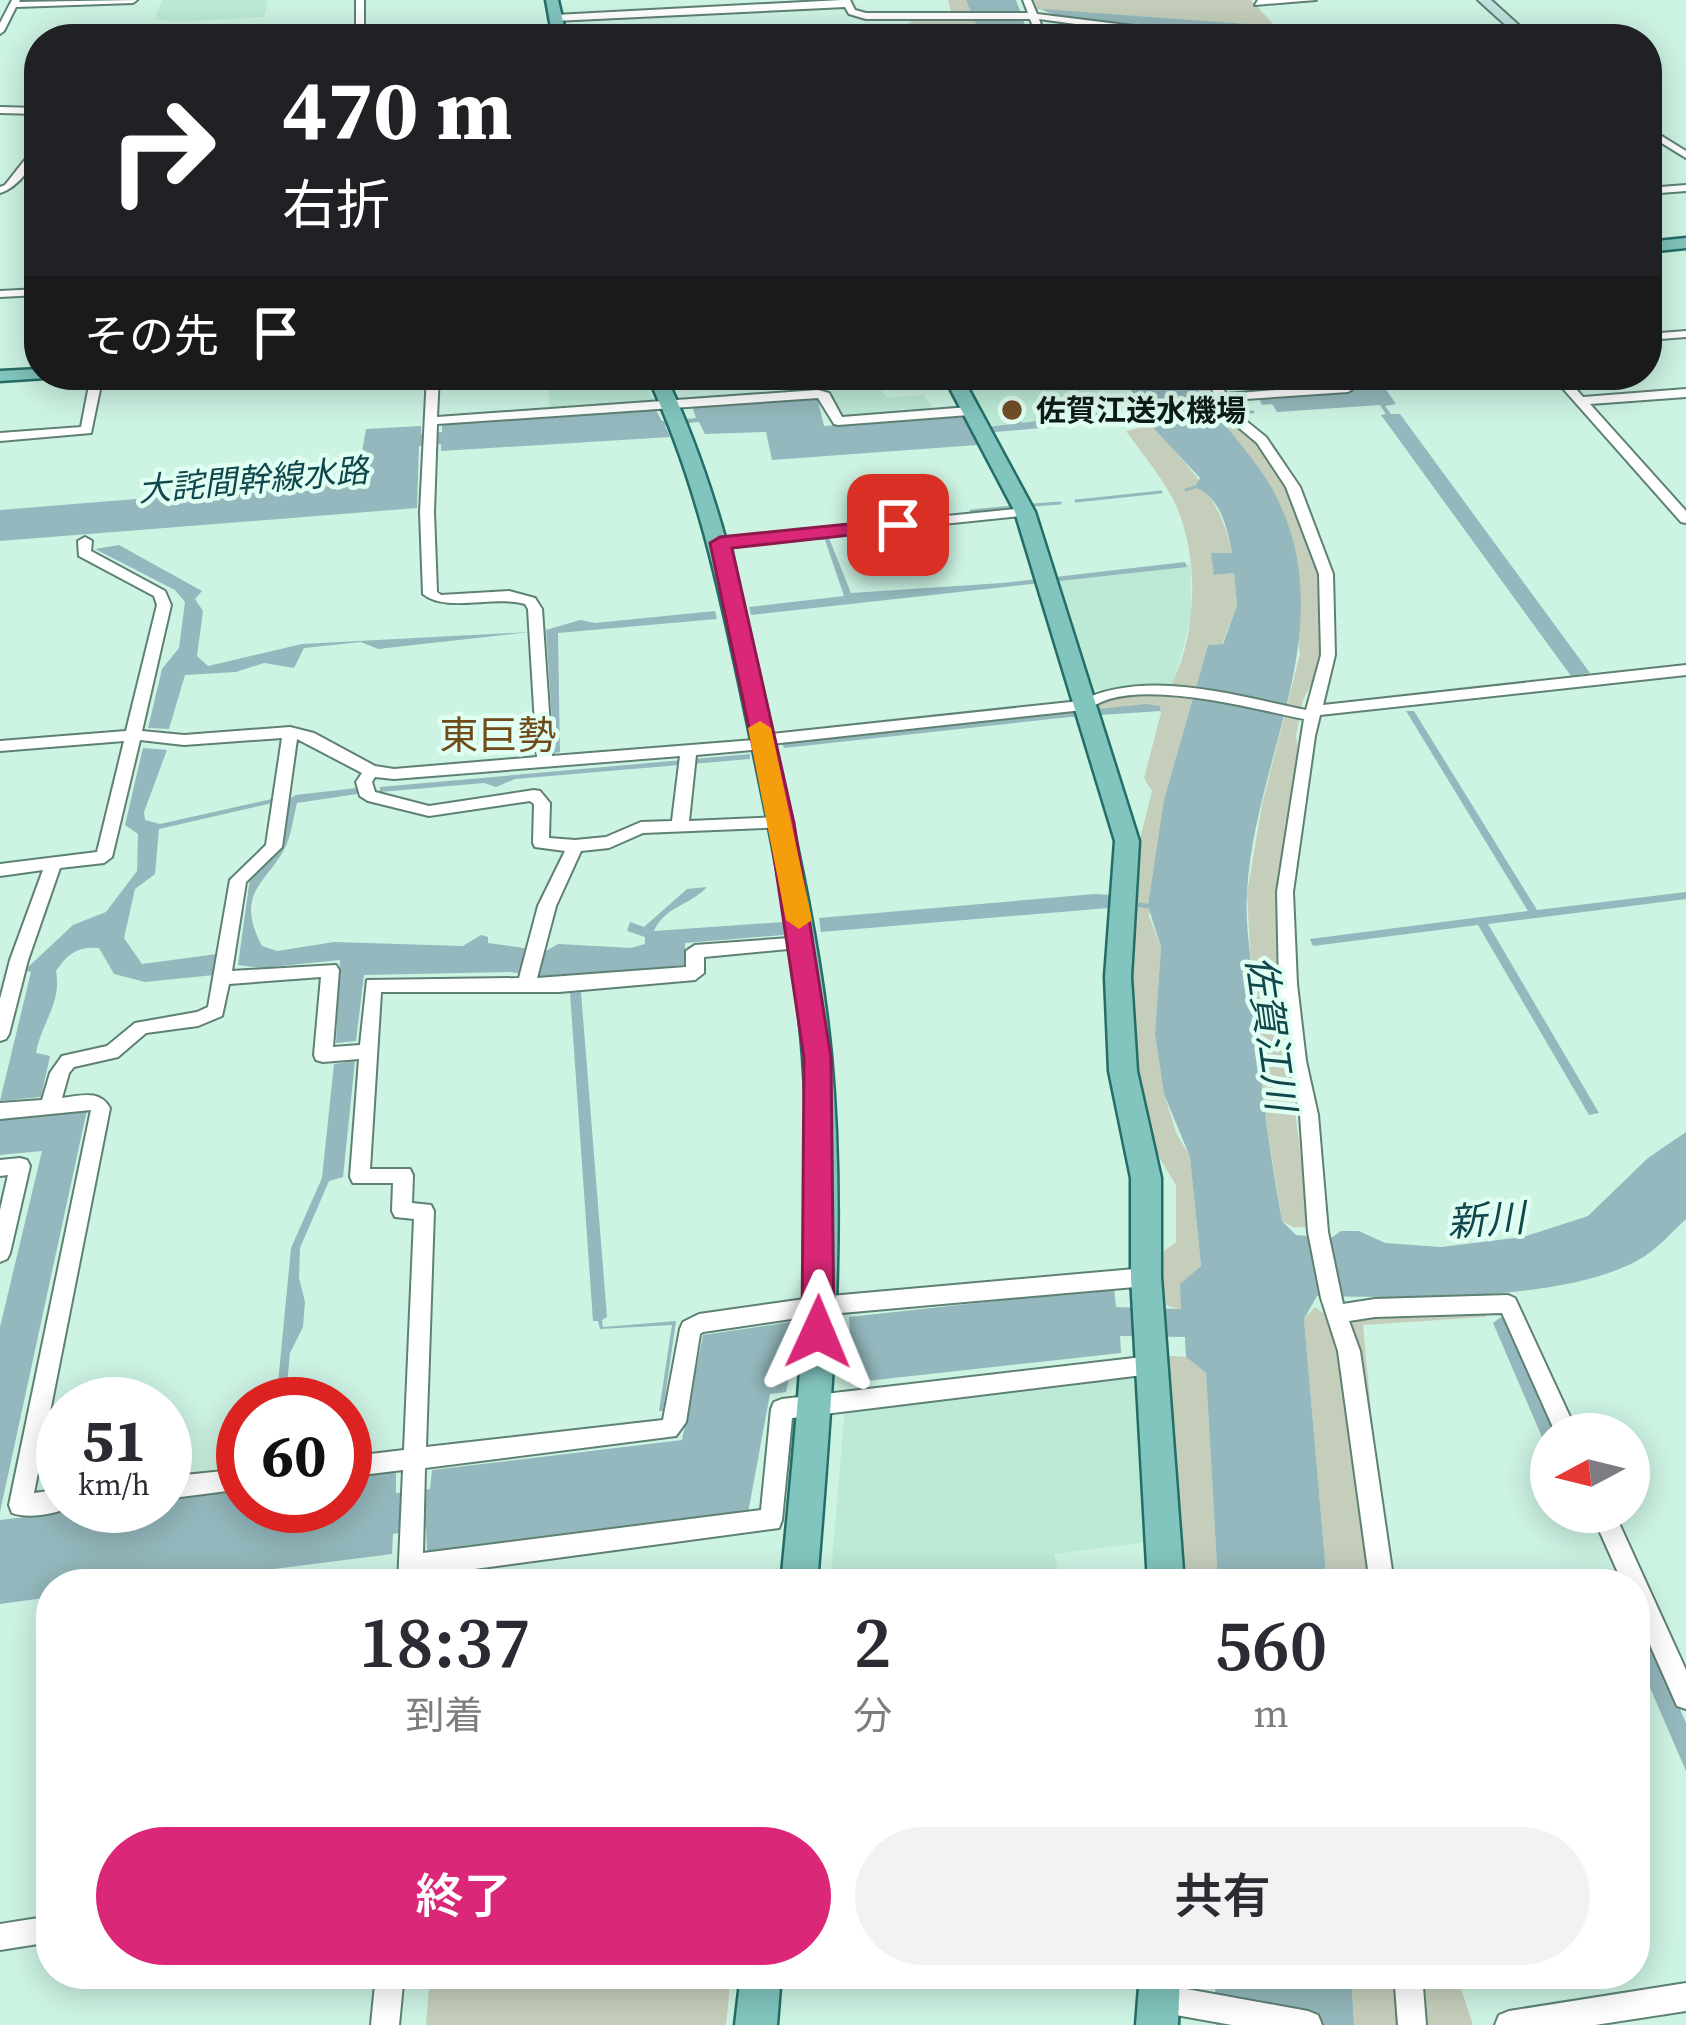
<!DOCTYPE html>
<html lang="ja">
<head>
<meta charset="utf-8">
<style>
  :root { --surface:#fff; --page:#f2f2f3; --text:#2b2b33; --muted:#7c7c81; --accent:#db2777 }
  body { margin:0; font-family:"Source Serif 4","Noto Sans JP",serif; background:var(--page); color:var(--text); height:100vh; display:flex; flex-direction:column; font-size:45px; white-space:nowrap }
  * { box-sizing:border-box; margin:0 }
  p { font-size:39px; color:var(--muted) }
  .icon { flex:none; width:66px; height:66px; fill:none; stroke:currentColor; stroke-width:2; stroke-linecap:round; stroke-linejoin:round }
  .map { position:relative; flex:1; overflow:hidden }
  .side { position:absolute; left:36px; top:1569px; width:1614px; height:420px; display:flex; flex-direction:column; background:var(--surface); border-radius:48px; box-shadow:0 6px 30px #0003 }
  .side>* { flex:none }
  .hud { position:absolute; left:24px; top:24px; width:1638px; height:366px; border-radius:48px; box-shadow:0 6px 30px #0003; background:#202124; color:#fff; overflow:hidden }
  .needle { width:78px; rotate:263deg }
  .buttons { position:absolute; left:1530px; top:1413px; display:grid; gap:24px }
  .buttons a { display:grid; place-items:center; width:120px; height:120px; border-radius:50%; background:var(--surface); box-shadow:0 6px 30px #0003; font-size:60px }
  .speed { position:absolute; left:36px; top:1377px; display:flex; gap:24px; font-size:60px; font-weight:700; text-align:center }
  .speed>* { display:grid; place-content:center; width:156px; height:156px; border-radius:50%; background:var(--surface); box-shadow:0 6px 30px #0003; line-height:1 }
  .speed small { font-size:30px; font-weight:400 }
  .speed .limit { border:18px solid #d22; background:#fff; color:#111 }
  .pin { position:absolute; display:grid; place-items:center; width:102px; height:102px; color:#fff; margin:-51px; border-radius:24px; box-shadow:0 6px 18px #0006 }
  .me { position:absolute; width:132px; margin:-66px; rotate:1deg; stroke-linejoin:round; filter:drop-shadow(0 0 9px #0008) }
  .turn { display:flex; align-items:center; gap:42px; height:252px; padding:0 60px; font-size:54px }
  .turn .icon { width:156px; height:156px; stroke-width:2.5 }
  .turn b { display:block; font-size:84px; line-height:102px }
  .then { display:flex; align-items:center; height:114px; padding:0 60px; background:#0003; gap:24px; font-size:45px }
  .eta { display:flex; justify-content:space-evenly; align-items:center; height:204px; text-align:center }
  .eta b { font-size:72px; font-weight:600; line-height:84px }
  .action { display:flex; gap:24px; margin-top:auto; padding:24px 60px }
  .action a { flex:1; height:138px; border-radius:72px; background:var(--accent); color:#fff; font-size:48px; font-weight:600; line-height:138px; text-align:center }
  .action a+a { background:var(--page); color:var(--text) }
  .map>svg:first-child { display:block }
  .built { fill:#bcead6 }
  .green { fill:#c5cebb }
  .water { fill:#94b8bd }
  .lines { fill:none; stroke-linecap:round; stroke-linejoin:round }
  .stream-far1 { stroke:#94b8bd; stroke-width:3 }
  .stream { stroke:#94b8bd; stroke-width:4.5 }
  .street-casing { stroke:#5e8173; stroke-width:4 }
  .secondary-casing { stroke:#5e8173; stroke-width:4 }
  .primary-casing { stroke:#236f68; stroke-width:5 }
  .street { fill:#fff; fill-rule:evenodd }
  .secondary { fill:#c0e1df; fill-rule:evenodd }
  .primary { fill:#82c4be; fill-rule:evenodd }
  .route { fill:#db2777; stroke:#8e194d; stroke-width:3 }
  .slow { fill:#f59e0b }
  .poi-dot { fill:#704f26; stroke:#e0fef1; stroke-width:4.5 }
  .labels { text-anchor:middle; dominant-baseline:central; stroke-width:9; stroke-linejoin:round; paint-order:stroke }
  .far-poi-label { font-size:30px; font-weight:bold; fill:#0e1c17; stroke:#e0fef1; text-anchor:start }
  .far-water-label { font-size:33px; font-style:italic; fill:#0f474d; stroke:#e0fef1 }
  .neighbourhood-label { font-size:39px; fill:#6f4a1a; stroke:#e0fef1 }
  .water-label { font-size:39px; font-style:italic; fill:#0f474d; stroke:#e0fef1 }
</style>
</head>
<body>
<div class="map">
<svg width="1686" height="2025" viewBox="0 0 1686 2025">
  <rect width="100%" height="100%" fill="#cdf3e3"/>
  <!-- built -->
  <path class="built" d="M162 0H268L264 17 175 22 155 19Z
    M957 375H1089L1112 410 1054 415 1043 422 986 428Z
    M640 378 655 403 550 410 548 385Z
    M873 379 887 398 923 395 936 411 835 418 825 382Z
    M1190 564 1192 617 1172 685 1088 690 1051 579Z
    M1143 1373 1155 1541 1054 1554 1061 1584H830L845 1408Z"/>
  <!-- green -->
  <path class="green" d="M948 0H966L982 39 899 37 901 27 920 17 953 19Z
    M1029 0H1251L1275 26 1033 9Z
    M1187 375H1196L1233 421 1258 440 1288 486 1322 574 1320 667 1303 700 1296 736 1300 759 1281 882 1278 980 1310 1227H1293L1282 1221 1256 1058 1247 893 1262 805 1300 654 1272 489 1220 417 1224 413 1216 412Z
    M1143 417C1182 459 1222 496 1232 554L1212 553 1215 575 1234 573 1237 605 1222 644 1208 645 1164 800 1149 916 1161 947 1155 1034 1164 1094 1177 1135 1190 1156 1201 1267 1180 1284 1182 1310 1156 1302V1257L1176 1242V1185L1149 1141 1131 1076 1127 980 1135 859 1152 791 1144 778 1161 713 1160 706 1097 712 1095 698 1167 692C1196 644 1199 571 1181 518 1171 487 1145 458 1126 431L1139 428 1133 418Z
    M1495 1293 1485 1317 1363 1325 1387 1584H1327L1304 1319 1315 1307 1337 1323 1397 1299Z
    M1159 1355 1186 1357 1206 1373 1218 1584H1178Z
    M430 1974H731L726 2025H426Z
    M1351 1974H1456L1473 2025H1354Z"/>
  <!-- water -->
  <path class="water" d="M966 0H1016L1030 39H982Z
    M1041 9 1275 26 1282 32C1251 39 1063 25 1041 9Z
    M1120 375H1187L1216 412H1223L1220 418C1238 442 1260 466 1274 492 1345 627 1254 756 1247 893 1245 920 1250 949 1252 976 1257 1059 1267 1139 1282 1221L1296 1235 1331 1238 1341 1231H1359L1385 1243 1441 1247 1523 1237 1588 1216 1648 1158 1686 1132V1219C1673 1231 1659 1247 1645 1256 1571 1303 1403 1298 1317 1296L1304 1319 1327 1584H1218L1206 1373 1186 1357 1185 1337 1120 1336 1121 1353 848 1383 850 1365 790 1374 786 1392 770 1394 748 1513 427 1551 426 1527 393 1534 392 1554 155 1584H51V1597L0 1604V1520L117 1506H165V1500L243 1491V1506H345V1478L396 1472V1493L430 1489 432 1470 682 1440 703 1335 791 1322 789 1341 850 1334 849 1317 1114 1288 1116 1307 1181 1309 1180 1284 1201 1266 1190 1157 1164 1094 1155 1034 1161 947 1148 906 1164 800 1208 645 1223 644 1237 605 1234 573 1214 575 1211 553H1232C1227 527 1221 498 1195 487L1200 478 1143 417 1131 416 1140 412 1135 396Z
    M1349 375H1376L1396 404 1385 406 1391 414H1400L1590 673 1571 676 1381 415 1386 414 1380 405 1277 412 1272 404 1262 405 1258 397 1358 390Z
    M817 397 824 426 961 415 969 429 1013 424 1011 419 1019 418 1022 423 1104 412 1119 421 973 434 977 445 772 460 766 432 705 434 699 422 665 425 670 437 441 451V444L419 446 417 508 0 541V510L357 481 366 429 421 426V434L442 432V424L655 409 662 421 696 418 692 406Z
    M829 538 851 593 1002 583 1185 562 1187 567 751 615 749 607 844 596 825 540H796Z
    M119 545 202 591 195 599 203 611 197 656 208 666 302 644 530 632 378 649 361 642 304 648 294 668 264 663 236 672 185 675 169 729 148 728 162 669 179 648 185 602 175 590 95 549Z
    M715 611 717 619 558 633 560 752 554 753 546 630 580 620 595 623Z
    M1146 704 1160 706 1161 711 1070 717 784 748 782 743Z
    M1406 711H1414L1537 910 1686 892V899L1488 924 1599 1113 1589 1115 1478 925 1313 946 1310 939 1528 911Z
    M143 748 167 750 144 812 145 820 160 824 272 799V803L159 829 155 874 135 889 124 938 142 964 217 954 214 975 145 982 114 974 99 948C78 946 67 954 56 971 62 1004 41 1023 36 1053L50 1056 41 1097 0 1101 31 972 25 970 73 925 106 912 137 871 138 834 125 825Z
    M750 754V759L515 779 496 787 484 783 380 792V787Z
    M357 788V794L297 803C294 815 292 829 288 841 271 883 232 889 262 946L277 951 334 942 463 946 481 935 488 937V943L546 951 558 944 631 948 645 944V937L627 931 630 922 644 927 687 889 707 887C691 905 665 906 654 931L783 922 784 935 685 943V965L551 978 510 972 364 975 356 1041 336 1043 340 960 261 968 238 965 250 878C280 856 284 836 287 801L295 795Z
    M1095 894 1111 895 1109 908 821 932 819 918Z
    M581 992 607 1317 602 1320 603 1327 676 1321 663 1411H659L672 1325 600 1329 598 1321H593L570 993Z
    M355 1061 343 1177 329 1181 300 1248 299 1278 305 1302 303 1327 290 1353 285 1404H276L291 1248 322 1178 334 1064Z
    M87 1110 0 1512V1327L42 1151 0 1155V1118Z
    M1501 1317 1511 1328 1558 1434H1551V1458L1493 1323Z
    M1635 1608 1686 1723V1771L1635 1653Z
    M1215 1974H1351L1354 2025H1216Z"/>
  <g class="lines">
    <!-- stream-far1 -->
    <path class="stream-far1" d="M799 39H860
      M1238 411 1253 412
      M1186 490 1195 487
      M1076 501 1161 492
      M1033 505 1060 503
      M971 511 1013 507"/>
    <!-- stream -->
    <path class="stream" d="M1140 905 1148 906"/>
    <defs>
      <path id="street" d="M12 0H20L19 2 137 0 133 3 16 7 4 31 0 34V23Z
        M356 0H364V39H356Z
        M842 0H850L855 10 866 13H1028L1023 0H1031L1037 14 1134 26 1290 34 1294 37 1277 39 1134 32 1039 19 1046 39H1038L1030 19H866L849 14 845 7 555 21 551 18 555 15Z
        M1258 0H1316L1255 5Z
        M0 107 39 108V114L0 113Z
        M1647 127 1686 151V158L1647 134Z
        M39 142C39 161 18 188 0 193V187L5 185Z
        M1686 185V191L1647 194V188Z
        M39 289V295L0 297V291Z
        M1686 331V337L1647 340V334Z
        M91 375H103L91 433 0 441V433L81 427Z
        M427 375H439L437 417 818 390 829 393 842 417 969 407 975 411 969 415 838 425 834 424 818 398 437 424 434 512 437 592 441 595 509 591 535 598 542 609 552 756 754 740 762 735 1080 701C1148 668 1236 696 1306 710L1321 655 1319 574 1286 487 1257 443 1231 421 1203 375H1215L1226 394 1340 385 1334 375H1346L1354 388 1348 392 1230 400 1240 416 1266 437 1300 487 1333 574 1335 655 1323 705 1686 665V675L1320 715 1315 736 1293 892 1297 984 1306 1061 1318 1115 1328 1232 1343 1304 1375 1299 1508 1295 1515 1298 1578 1434H1556L1502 1313 1375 1317 1349 1321 1360 1351 1394 1584H1370L1338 1351 1321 1298 1308 1232 1300 1115 1288 1061 1279 984 1277 892 1304 719C1250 708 1162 684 1109 699 1100 702 1092 707 1083 710L771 744 763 749 696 755 689 821 781 817 787 819 789 823 787 827 643 833 609 848 581 851 556 906 537 978 686 967V951L695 945 803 937 809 939 812 943 809 947 704 957V973L695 980 559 992H381L370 1169H410L413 1175 412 1203 431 1205 434 1211 426 1447 663 1420 680 1329 683 1322 699 1314 819 1297 1146 1268 1153 1271 1156 1277 1153 1283 1146 1286 819 1315 703 1332 700 1334 686 1422 676 1436 425 1468 423 1553 761 1510 771 1409 774 1402 782 1399 1151 1356 1159 1359 1162 1366 1159 1373 792 1418 782 1520 779 1528 422 1576V1584H398L403 1470 345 1477V1457L404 1450 414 1219 395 1217 392 1211 393 1183H353L350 1177 359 1059 323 1062 316 1060 314 1055 321 977 229 984 222 1016 198 1026 146 1033 118 1057 74 1067 69 1073 62 1098C81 1096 99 1089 110 1108L34 1493 63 1489V1506H72C57 1514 28 1519 12 1513L9 1505 91 1110 0 1119V1103L42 1100 50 1073 62 1056 107 1046 135 1023 197 1012 208 1007 230 880 266 845 282 738 184 745 140 740 112 857 104 863 60 868 28 960 9 1034 6 1039 0 1041V999L10 960 43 870 0 876V864L97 852 124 741 0 751V741L126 731 157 605 154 596 79 556 78 541 85 537 92 541 91 551 165 591 171 605 142 731 184 735 290 727 314 733 375 766 394 769 537 757 528 609 525 604C494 595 446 613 423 594L420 512ZM297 739 362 773 356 782 360 796 368 801 429 816 530 801 534 804 533 843 535 847 565 851 538 906 519 978 367 980 360 1045 333 1047 339 970 336 965 232 971 246 882 282 847ZM680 756 672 821 641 822 606 837 575 840 549 838 550 803 540 791 534 790 429 806 375 792 372 782 375 777 394 779Z
        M1551 375H1564L1583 397 1686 389V397L1590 404 1686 511V523L1681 522Z
        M1025 508 1032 512 1030 515 720 547 713 543 720 539Z
        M20 1158 27 1160 30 1166 10 1253 7 1259 0 1262V1210L8 1175 0 1176V1160Z
        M243 1469V1489L165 1499V1477Z
        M1591 1512H1614L1686 1670V1709L1677 1706 1635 1611V1584H1623Z
        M51 1916V1942L0 1950V1924Z
        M376 1974H404L399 2025H371Z
        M1394 1974H1422L1426 2025H1398Z
        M1686 1983V2011L1595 2025H1495L1499 2015 1509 2011Z
        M1159 1984 1308 2011 1318 2015 1322 2025H1232L1159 2012 1149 2008 1145 1998 1149 1988Z"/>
      <path id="secondary" d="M1478 0H1491L1534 39H1521Z"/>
      <path id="primary" d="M546 0H558L567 39H553Z
        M1686 238V248L1647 252V242Z
        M39 369V375H47L45 378 0 381V371Z
        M647 375H665C717 483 742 598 768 715 793 827 820 940 831 1055 847 1232 831 1408 817 1584H781C798 1409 816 1233 803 1057 794 938 768 822 744 706 720 592 697 481 647 375Z
        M943 375H961L1035 512 1139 841 1131 977 1137 1071 1161 1178V1277L1184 1584H1148L1131 1277V1178L1109 1071 1105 977 1115 841 1015 512Z
        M741 1974H781L777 2025H735Z
        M1140 1974H1180L1178 2025H1136Z"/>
    </defs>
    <!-- street casing -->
    <use href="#street" class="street-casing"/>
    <!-- secondary casing -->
    <use href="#secondary" class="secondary-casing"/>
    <!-- primary casing -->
    <use href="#primary" class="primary-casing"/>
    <!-- street -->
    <use href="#street" class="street"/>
    <!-- secondary -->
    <use href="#secondary" class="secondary"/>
    <!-- primary -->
    <use href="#primary" class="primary"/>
  </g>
  <!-- route -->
  <path class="route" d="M898 519 905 520V529L732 548 794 823 831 1058 834 1332 829 1342 818 1346 807 1342 802 1332 804 1058 769 823 710 543 720 537Z"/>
  <!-- slow -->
  <path class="slow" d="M760 721 771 728 812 920 799 929 786 920 748 728Z"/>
  <!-- markers -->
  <circle class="poi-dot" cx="1012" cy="410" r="12"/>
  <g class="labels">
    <!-- far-poi labels -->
    <g class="far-poi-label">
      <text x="1036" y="410">佐賀江送水機場</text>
    </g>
    <!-- far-water labels -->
    <g class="far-water-label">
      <text transform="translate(253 480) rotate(-5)">大詫間幹線水路</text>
    </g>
    <!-- neighbourhood labels -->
    <g class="neighbourhood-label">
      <text x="498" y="735">東巨勢</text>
    </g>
    <!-- water labels -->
    <g class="water-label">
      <text transform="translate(1271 1033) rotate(82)">佐賀江川</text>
      <text transform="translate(1486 1220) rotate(-4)">新川</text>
    </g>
  </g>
</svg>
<div class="buttons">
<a><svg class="needle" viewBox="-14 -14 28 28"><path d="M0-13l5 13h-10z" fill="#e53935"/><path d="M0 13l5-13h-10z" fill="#7c7c81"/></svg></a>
</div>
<div class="speed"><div>51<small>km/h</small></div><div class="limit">60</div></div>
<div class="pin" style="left:898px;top:525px;background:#d93025"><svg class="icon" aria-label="arrive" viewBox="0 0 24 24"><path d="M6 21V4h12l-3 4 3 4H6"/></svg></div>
<svg class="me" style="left:818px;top:1332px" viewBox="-20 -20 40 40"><path d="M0-17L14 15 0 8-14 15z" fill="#db2777" stroke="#fff" stroke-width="4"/></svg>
<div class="hud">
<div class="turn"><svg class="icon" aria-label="right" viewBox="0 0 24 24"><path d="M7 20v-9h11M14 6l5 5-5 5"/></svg><div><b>470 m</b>右折</div></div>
<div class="then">その先<svg class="icon" aria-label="arrive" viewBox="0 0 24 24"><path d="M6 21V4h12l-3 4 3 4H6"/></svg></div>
</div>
<section class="side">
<div class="eta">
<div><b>18:37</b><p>到着</p></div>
<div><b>2</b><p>分</p></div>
<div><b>560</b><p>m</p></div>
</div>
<div class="action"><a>終了</a><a>共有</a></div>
</section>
</div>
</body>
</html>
